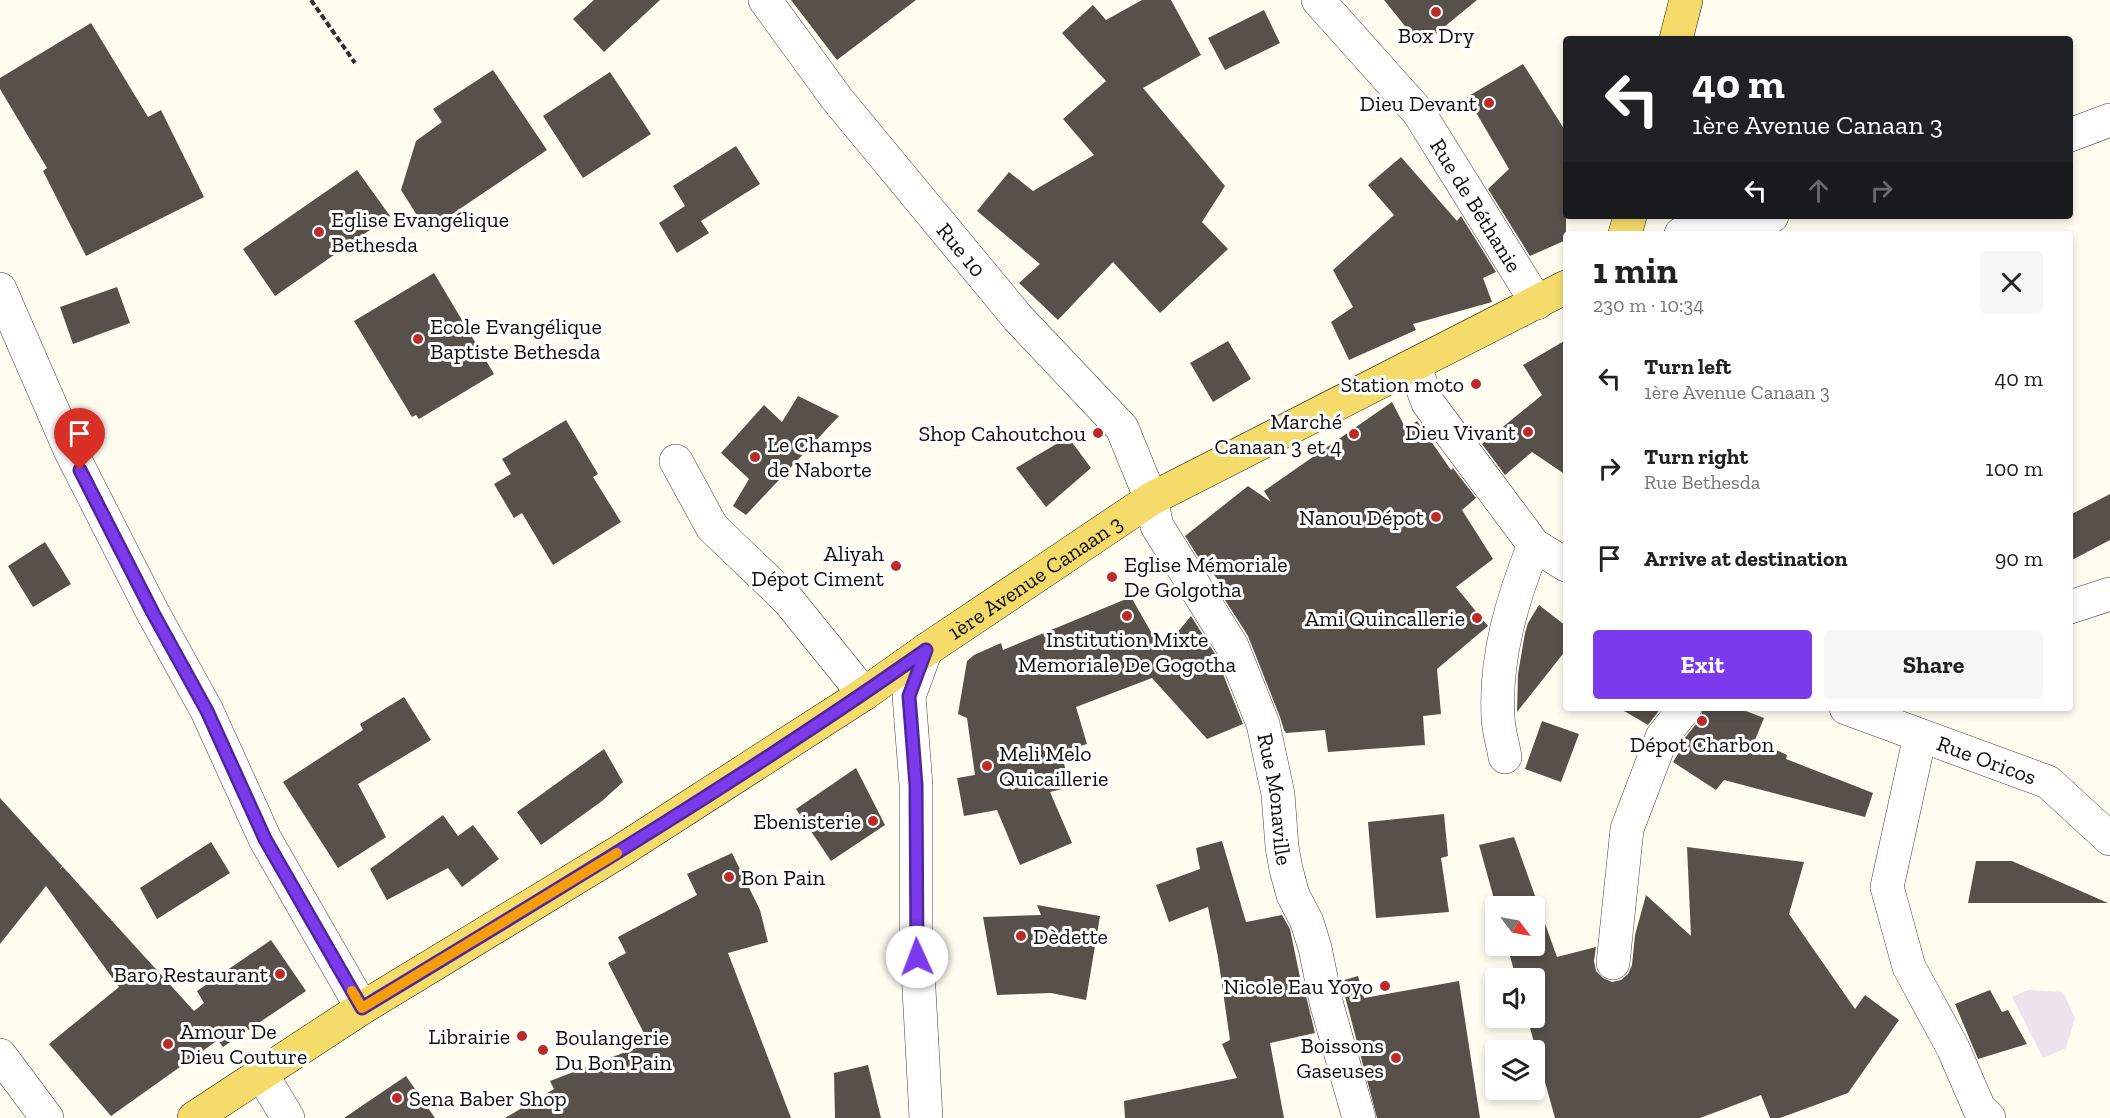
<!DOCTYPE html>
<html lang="en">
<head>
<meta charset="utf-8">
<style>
  :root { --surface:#fff; --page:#f6f6f6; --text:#222; --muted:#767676; --accent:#7c3aed }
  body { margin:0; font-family:"Zilla Slab",serif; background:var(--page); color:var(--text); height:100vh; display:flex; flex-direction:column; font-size:22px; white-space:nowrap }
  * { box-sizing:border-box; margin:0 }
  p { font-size:20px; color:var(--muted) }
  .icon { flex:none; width:33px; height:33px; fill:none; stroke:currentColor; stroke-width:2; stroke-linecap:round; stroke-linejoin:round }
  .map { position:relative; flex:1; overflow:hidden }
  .sheet { position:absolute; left:1563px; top:231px; width:510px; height:480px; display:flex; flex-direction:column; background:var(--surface); border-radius:6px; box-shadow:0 3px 9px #0003 }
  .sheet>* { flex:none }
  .banner { position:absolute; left:1563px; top:36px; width:510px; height:183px; border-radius:6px; box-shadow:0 3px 9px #0003; background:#202124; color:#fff; overflow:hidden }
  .needle { width:39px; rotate:122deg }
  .buttons { position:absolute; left:1485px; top:896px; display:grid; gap:12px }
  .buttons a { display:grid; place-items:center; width:60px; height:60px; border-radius:6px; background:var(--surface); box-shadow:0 3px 9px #0003; font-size:30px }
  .pin { position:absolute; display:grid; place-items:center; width:51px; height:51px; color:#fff; margin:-62px -26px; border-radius:50% 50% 50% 0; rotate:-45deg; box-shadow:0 0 6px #0007 }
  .pin .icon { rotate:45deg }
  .me { position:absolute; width:66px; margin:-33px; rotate:358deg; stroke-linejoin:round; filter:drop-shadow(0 0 4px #0008) }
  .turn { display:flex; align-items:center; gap:21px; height:126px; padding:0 30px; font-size:27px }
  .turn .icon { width:78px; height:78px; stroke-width:2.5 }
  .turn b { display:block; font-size:42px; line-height:51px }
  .lanes { display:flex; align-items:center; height:57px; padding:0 30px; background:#0003; justify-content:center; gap:30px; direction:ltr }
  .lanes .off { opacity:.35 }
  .round { display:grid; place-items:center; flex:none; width:63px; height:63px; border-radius:6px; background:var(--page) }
  .summary { display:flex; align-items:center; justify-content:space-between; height:102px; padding:0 30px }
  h1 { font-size:36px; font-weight:700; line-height:45px }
  .cta { display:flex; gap:12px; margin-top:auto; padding:12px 30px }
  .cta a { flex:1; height:69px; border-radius:6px; background:var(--accent); color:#fff; font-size:24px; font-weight:700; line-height:69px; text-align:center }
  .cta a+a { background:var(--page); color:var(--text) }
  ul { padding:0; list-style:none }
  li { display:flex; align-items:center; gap:18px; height:90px; padding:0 30px }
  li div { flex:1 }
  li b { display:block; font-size:22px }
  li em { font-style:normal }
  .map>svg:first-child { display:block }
  .industrial { fill:#ece3ec }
  .building { fill:#57504b }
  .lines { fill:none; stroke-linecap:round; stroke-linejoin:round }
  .minor-casing { stroke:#414141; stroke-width:34 }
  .major-casing { stroke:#1f1f1f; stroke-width:34 }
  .path { stroke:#303030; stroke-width:4; stroke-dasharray:6 3; stroke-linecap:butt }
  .minor { stroke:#fff; stroke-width:33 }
  .major { stroke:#f4db6a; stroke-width:33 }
  .route-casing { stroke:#51269a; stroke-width:15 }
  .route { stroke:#7c3aed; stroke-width:10 }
  .slow { stroke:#f59e0b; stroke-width:10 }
  .poi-dot { fill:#ba2c2a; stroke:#fff; stroke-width:2 }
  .labels { text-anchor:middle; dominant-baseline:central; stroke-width:6; stroke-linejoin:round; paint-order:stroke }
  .poi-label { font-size:22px; fill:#0e0e0e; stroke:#fff; text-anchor:end }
  .street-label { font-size:22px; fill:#0e0e0e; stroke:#fff }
</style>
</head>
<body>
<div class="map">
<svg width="2110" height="1118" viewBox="0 0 2110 1118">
  <rect width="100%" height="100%" fill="#fffdf0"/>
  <!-- industrial -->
  <path class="industrial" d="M2028 990 2063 992 2075 1018 2066 1048 2043 1058 2012 997Z"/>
  <!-- building -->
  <path class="building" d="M594 0H660L604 52 573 19Z
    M791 0H916L837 60Z
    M1142 0H1171L1201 55 1143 88 1225 186 1202 222 1228 249 1160 313 1113 262 1058 320 1019 283 1040 264 977 211 1009 172 1033 191 1094 155 1063 119 1106 81 1062 33 1093 5 1106 20Z
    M1384 0H1477L1421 46Z
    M1264 10 1280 43 1225 70 1208 38Z
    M91 23 148 117 161 110 204 197 86 256 43 171 47 168 0 89V78Z
    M1523 64 1566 132V240L1530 256 1488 189 1509 169 1467 97Z
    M493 70 547 150 427 231 401 190 416 141 442 122 433 109Z
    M610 72 651 134 583 178 543 116Z
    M736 146 760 184 701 221 709 233 677 253 659 223 685 206 673 186Z
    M1401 157 1457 221 1461 216 1496 272 1483 278 1492 302 1413 324 1416 330 1349 360 1331 322 1353 307 1333 270 1394 215 1368 185Z
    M357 170 390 216 275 296 243 249Z
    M434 273 494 374 419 419 416 415 412 417 354 321Z
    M117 287 130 323 73 344 60 307Z
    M1566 340V475L1532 452 1505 475 1482 444 1542 395 1523 365Z
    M1228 341 1251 379 1213 402 1190 363Z
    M798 396 839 416 746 515 733 506 749 479 721 453 764 405 782 422Z
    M1392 402 1406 429 1417 421 1451 470 1453 468 1476 498 1462 510 1493 559 1456 587 1488 626 1437 669 1441 714 1423 716 1425 745 1328 752 1325 730 1286 733 1284 730 1280 717 1248 636 1216 586 1220 582 1197 555 1185 536 1248 486 1271 502 1264 491Z
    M566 420 598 474 593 477 621 522 553 565 522 513 514 518 494 484 511 474 502 459Z
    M1063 440 1066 444 1071 441 1091 468 1046 507 1016 468Z
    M2110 494V540L2070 561V515Z
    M45 542 71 584 33 607 8 566Z
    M1131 597 1162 651 1191 616 1215 654 1243 724 1207 739 1152 678 1076 707 1087 744 1061 752 1070 787 1050 792 1072 843 1020 865 997 810 964 816 957 778 975 775 967 718 958 714 967 661 974 655 1001 643 1003 650Z
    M1539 605 1566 626V650L1517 712 1518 674 1525 633 1528 623Z
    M404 697 431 740 358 784 386 837 338 868 283 782 363 730 360 724Z
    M1619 708H1661L1648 725Z
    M1703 708H1738L1764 718 1755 740 1787 755 1786 759 1873 793 1865 817 1724 780 1716 790 1673 762 1683 746 1680 744 1700 719Z
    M1542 721 1579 734 1561 782 1525 769Z
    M604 749 623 782 602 801 541 845 517 812Z
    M856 768 885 825 831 861 796 809Z
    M0 798 62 866 60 869 63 867 194 1011 204 1003 197 991 271 940 306 991 223 1047 218 1040 111 1116 49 1044 119 987 46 886 0 944Z
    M1444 814 1448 856 1441 858 1449 912 1376 918 1368 822Z
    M443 815 458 836 473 825 499 859 462 887 448 868 387 900 370 869Z
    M1514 837 1557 957 1596 947 1594 961 1596 971 1603 978 1612 982 1621 980 1628 974 1632 965 1635 935 1646 895 1691 936 1687 847 1804 862 1789 914 1855 1009 1865 995 1899 1020 1848 1093 1780 1118H1770L1761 1095 1700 1118H1555L1527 1017H1534V978H1516L1507 945H1534V906H1496L1479 845Z
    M1222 841 1246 922 1282 915 1290 929 1303 992H1305L1315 1033 1270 1043 1284 1118H1125L1124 1101 1237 1078 1222 1044 1230 1040 1218 957 1208 907 1169 922 1156 885 1200 869 1196 848Z
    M211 842 230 873 157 919 140 888Z
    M732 853 760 910 768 942 728 953 791 1118H505L554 1089 550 1081 649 1043 608 963 626 953 618 937 697 895 687 874Z
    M1976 861H2012L2108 903H1968Z
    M1037 905 1100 916 1086 1000 1051 993 997 995 983 917 1041 915Z
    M1358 976 1364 998 1459 981 1480 1118H1377L1341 981Z
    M1990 990 2002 1012 2008 1010 2027 1044 1978 1059 1955 1004Z
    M868 1065 881 1118H835L834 1073Z
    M406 1076 435 1118H344Z"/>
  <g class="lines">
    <defs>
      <g id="minor">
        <path id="s1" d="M765 0 837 99 1018 318 1122 428 1151 499 1157 526 1232 646 1263 724 1278 794 1282 847 1286 869 1293 895 1307 922 1315 948 1326 1002 1359 1118"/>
        <path id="s2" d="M1318 0 1419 113 1537 303"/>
        <path d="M2070 135 2110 120"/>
        <path d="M1681 234 1693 229 1720 226 1772 216"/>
        <path d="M0 289 70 450 153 613 207 711 265 839 362 1008"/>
        <path d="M1414 365 1428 403 1534 545 1566 565"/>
        <path d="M676 461 712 527 788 600 864 694"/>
        <path d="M2070 607 2110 594"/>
        <path d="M926 650 909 696 916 785V934L926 1118"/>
        <path id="s3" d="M1846 708 2048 782 2110 839"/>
        <path d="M1920 736 1887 887 1909 967 1953 1048 1979 1108 1989 1118"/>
        <path d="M1505 757C1503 744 1498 730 1498 716 1495 657 1512 600 1534 545"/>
        <path d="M1613 963 1627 829 1662 737 1685 708"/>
        <path d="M0 1055 47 1118"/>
        <path d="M261 1073 288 1118"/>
      </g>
      <g id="major">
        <path d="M1676 39 1686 0"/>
        <path d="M1625 234 1630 216"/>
        <path id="s4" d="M194 1118 362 1008 622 850 864 694 926 650 1151 499 1566 287"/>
      </g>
    </defs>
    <!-- minor casing -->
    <use href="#minor" class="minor-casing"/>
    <!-- major casing -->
    <use href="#major" class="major-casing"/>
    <!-- path -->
    <path class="path" d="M311 0 355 63"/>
    <!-- minor -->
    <use href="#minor" class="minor"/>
    <!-- major -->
    <use href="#major" class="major"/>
  </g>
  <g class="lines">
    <defs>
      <path id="route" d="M80 470 153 613 207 711 265 839 362 1008C552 893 744 778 926 650L909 696 916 785 917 957"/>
    </defs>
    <!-- route casing -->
    <use href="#route" class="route-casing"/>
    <!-- route -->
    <use href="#route" class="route"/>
    <!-- slow -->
    <path class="slow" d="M352 991 362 1008 617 853"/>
  </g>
  <!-- markers -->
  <g class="poi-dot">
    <circle cx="1436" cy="12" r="6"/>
    <circle cx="1489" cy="103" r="6"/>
    <circle cx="319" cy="232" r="6"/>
    <circle cx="418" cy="339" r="6"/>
    <circle cx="1476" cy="384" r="6"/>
    <circle cx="1528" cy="432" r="6"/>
    <circle cx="1098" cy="433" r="6"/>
    <circle cx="1354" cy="434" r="6"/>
    <circle cx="755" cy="457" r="6"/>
    <circle cx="1436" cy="517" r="6"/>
    <circle cx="896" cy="566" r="6"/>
    <circle cx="1112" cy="577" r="6"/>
    <circle cx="1127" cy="616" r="6"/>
    <circle cx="1477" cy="618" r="6"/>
    <circle cx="1702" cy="721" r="6"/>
    <circle cx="987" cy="766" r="6"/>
    <circle cx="873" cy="821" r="6"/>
    <circle cx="729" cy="877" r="6"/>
    <circle cx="1021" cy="936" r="6"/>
    <circle cx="280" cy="974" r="6"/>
    <circle cx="1385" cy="986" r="6"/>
    <circle cx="522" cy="1036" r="6"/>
    <circle cx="168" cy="1044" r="6"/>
    <circle cx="543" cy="1050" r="6"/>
    <circle cx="1396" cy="1058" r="6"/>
    <circle cx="397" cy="1098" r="6"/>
  </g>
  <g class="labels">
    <!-- poi labels -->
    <g class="poi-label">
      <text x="1436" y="35" text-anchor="middle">Box Dry</text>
      <text x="1477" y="103">Dieu Devant</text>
      <text x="331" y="219" text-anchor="start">Eglise Evangélique<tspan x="331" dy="25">Bethesda</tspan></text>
      <text x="430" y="326" text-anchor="start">Ecole Evangélique<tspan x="430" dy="25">Baptiste Bethesda</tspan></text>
      <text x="1464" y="384">Station moto</text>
      <text x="1342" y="421">Marché<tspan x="1342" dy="25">Canaan 3 et 4</tspan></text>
      <text x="1516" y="432">Dieu Vivant</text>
      <text x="1086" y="433">Shop Cahoutchou</text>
      <text x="767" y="444" text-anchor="start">Le Champs<tspan x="767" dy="25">de Naborte</tspan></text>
      <text x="1424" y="517">Nanou Dépot</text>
      <text x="884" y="553">Aliyah<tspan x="884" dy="25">Dépot Ciment</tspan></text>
      <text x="1124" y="564" text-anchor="start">Eglise Mémoriale<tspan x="1124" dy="25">De Golgotha</tspan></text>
      <text x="1465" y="618">Ami Quincallerie</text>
      <text x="1127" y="639" text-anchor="middle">Institution Mixte<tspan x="1127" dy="25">Memoriale De Gogotha</tspan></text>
      <text x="1702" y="744" text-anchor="middle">Dépot Charbon</text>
      <text x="999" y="753" text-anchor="start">Meli Melo<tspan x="999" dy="25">Quicaillerie</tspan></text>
      <text x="861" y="821">Ebenisterie</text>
      <text x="741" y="877" text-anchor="start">Bon Pain</text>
      <text x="1033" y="936" text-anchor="start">Dèdette</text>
      <text x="268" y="974">Baro Restaurant</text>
      <text x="1373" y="986">Nicole Eau Yoyo</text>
      <text x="180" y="1031" text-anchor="start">Amour De<tspan x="180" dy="25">Dieu Couture</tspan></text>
      <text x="510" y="1036">Librairie</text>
      <text x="555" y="1037" text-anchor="start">Boulangerie<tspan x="555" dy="25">Du Bon Pain</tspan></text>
      <text x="1384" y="1045">Boissons<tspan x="1384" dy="25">Gaseuses</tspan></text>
      <text x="409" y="1098" text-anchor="start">Sena Baber Shop</text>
    </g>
    <!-- street labels -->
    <g class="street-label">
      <text stroke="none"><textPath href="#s2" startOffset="260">Rue de Béthanie</textPath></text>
      <text stroke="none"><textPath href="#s1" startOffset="318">Rue 10</textPath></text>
      <text stroke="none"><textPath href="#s4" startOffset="1000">1ère Avenue Canaan 3</textPath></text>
      <text stroke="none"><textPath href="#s3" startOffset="150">Rue Oricos</textPath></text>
      <text stroke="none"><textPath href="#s1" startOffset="964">Rue Monaville</textPath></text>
    </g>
  </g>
</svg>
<div class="buttons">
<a><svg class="needle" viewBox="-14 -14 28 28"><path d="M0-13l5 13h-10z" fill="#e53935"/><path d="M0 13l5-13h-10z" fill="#767676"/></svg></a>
<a><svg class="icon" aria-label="sound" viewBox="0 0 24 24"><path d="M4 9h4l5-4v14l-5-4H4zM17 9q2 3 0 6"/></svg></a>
<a><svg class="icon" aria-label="layers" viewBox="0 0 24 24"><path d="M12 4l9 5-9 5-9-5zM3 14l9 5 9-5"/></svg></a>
</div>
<div class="pin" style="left:80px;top:470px;background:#d93025"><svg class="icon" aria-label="arrive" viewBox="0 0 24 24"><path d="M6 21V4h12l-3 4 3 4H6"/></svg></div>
<svg class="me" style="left:917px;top:957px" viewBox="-20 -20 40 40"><circle r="19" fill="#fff"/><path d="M0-13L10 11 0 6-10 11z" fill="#7c3aed"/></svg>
<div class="banner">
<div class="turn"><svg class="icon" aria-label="left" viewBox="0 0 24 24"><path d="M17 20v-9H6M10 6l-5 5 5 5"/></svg><div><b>40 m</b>1ère Avenue Canaan 3</div></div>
<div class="lanes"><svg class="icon" aria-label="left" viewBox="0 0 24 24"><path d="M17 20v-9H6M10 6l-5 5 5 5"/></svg><svg class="icon off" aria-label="ahead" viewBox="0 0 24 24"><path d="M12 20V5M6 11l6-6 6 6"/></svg><svg class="icon off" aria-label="right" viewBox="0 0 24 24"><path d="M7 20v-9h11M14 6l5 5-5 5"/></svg></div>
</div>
<section class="sheet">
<div class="summary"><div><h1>1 min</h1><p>230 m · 10:34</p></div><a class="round"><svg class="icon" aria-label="close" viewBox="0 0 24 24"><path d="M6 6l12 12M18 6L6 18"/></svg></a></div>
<ul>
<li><svg class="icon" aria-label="left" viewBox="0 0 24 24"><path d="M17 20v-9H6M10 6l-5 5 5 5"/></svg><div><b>Turn left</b><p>1ère Avenue Canaan 3</p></div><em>40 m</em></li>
<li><svg class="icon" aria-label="right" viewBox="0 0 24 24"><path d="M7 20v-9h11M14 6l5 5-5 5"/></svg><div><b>Turn right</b><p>Rue Bethesda</p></div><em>100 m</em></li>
<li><svg class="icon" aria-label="arrive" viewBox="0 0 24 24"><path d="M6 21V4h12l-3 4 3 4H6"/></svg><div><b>Arrive at destination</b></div><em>90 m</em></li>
</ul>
<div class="cta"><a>Exit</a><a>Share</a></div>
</section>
</div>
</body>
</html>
